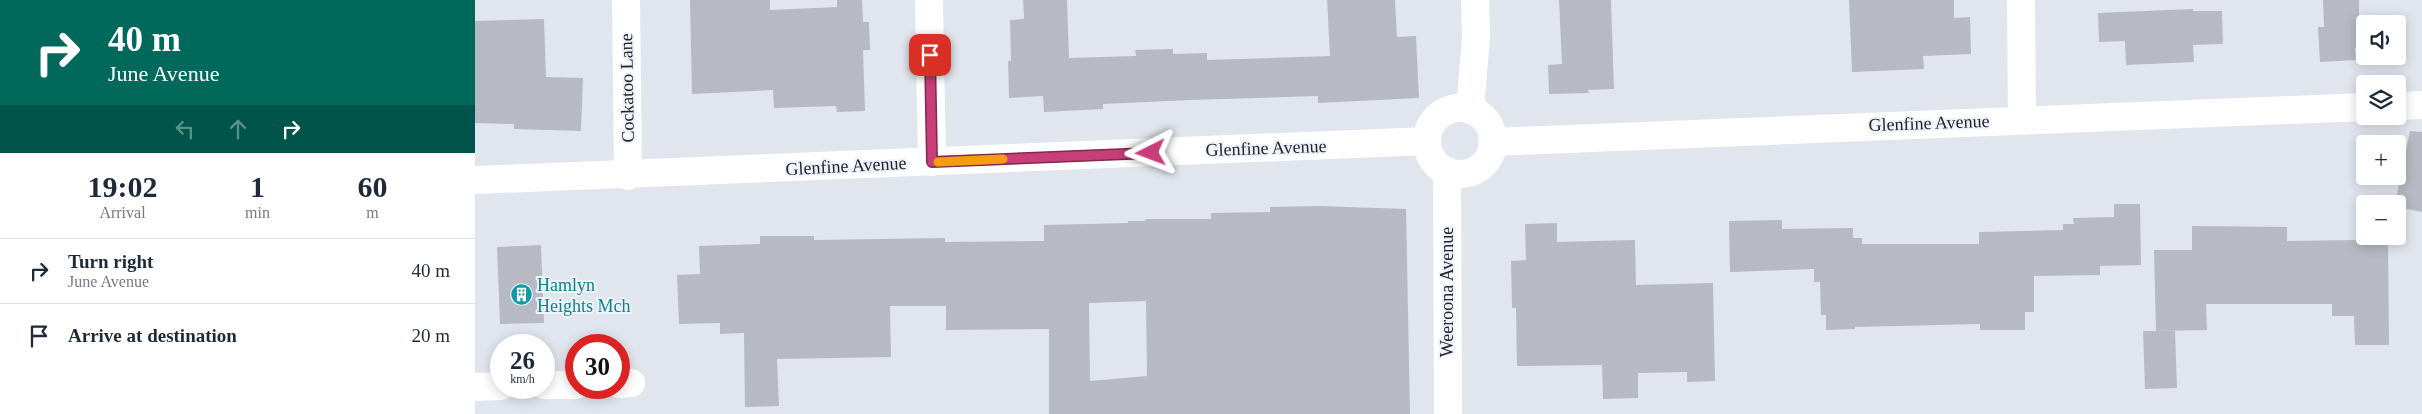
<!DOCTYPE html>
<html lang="en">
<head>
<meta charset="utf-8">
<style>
  :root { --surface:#fff; --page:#f6f6f7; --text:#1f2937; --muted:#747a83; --line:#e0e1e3 }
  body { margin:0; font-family:Georgia,serif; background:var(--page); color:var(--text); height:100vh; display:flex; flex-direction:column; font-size:19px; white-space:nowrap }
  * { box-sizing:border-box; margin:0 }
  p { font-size:16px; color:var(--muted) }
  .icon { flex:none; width:28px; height:28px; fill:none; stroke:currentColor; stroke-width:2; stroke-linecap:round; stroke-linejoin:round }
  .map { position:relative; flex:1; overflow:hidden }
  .details { display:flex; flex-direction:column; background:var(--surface); width:475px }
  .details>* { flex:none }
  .hud { background:#00695c; color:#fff; overflow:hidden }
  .fabs { position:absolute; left:1881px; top:15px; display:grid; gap:10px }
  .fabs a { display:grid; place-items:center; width:50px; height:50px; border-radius:5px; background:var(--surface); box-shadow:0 2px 12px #0003; font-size:25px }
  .speed { position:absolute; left:15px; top:334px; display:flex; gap:10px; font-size:25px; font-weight:700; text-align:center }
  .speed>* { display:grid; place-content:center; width:65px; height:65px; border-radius:50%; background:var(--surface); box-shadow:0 2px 12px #0003; line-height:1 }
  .speed small { font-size:12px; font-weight:400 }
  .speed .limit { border:8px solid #d22; background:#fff; color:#111 }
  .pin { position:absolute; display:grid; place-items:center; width:42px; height:42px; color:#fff; margin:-21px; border-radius:10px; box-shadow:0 2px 8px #0006 }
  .me { position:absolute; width:55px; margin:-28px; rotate:267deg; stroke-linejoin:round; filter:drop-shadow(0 0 4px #0008) }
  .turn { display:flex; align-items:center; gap:18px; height:105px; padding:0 25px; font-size:22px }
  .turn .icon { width:65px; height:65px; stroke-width:2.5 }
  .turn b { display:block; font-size:35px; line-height:42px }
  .lanes { display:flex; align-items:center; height:48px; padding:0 25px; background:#0003; justify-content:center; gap:25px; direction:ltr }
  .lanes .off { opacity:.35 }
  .eta { display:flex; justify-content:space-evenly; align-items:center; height:85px; text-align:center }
  .eta b { font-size:30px; font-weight:800; line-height:35px }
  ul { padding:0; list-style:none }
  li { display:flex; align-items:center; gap:15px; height:65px; padding:0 25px; border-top:1px solid var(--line) }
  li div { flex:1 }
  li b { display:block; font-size:19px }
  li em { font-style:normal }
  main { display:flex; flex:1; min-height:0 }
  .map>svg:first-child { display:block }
  .building { fill:#b7bac3; fill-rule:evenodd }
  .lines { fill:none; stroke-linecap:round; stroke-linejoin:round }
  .minor { stroke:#fff; stroke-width:28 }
  .route-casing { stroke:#82284e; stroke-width:12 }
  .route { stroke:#c83e78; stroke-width:9 }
  .slow { stroke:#f59e0b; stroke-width:9 }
  .labels { text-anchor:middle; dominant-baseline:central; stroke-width:4; stroke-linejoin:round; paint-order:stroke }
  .street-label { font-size:18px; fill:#232528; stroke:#eef2fb }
  .culture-label { font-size:18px; fill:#0d838f; stroke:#eef2fb; text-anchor:start }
</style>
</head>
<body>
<main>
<section class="details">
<div class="hud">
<div class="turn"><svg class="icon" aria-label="right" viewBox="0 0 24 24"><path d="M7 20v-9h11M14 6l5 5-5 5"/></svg><div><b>40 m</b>June Avenue</div></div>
<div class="lanes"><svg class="icon off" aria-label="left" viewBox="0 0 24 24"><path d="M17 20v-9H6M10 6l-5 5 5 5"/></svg><svg class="icon off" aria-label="ahead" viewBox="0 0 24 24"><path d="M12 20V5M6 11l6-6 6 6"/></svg><svg class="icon" aria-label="right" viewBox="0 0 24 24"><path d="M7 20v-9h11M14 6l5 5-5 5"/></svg></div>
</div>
<div class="eta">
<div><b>19:02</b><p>Arrival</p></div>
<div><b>1</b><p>min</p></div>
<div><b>60</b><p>m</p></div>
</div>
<ul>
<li><svg class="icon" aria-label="right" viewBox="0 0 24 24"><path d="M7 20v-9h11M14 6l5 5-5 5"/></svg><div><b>Turn right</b><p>June Avenue</p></div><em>40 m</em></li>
<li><svg class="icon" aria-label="arrive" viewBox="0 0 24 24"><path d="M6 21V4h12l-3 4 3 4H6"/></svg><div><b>Arrive at destination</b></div><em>20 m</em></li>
</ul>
</section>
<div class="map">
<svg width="1947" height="414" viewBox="0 0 1947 414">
  <rect width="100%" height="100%" fill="#e1e5ee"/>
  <!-- building -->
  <path class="building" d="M215 0H295V10L362 7V0H387L388 22H394L395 50H388L390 111 362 112 361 106 299 108 298 90 217 94Z
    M548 0H592L594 58 661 56 660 50 698 49V54L732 53V60L855 56 852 0H920L922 37 941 36 944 98 843 103V96L715 100 628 104V109L569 112 568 96 534 98 533 61H536L535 20 549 19Z
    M1084 0H1136L1139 89 1113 90 1114 93 1074 94 1073 65 1087 64Z
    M1374 0H1479V18L1495 17 1496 54 1448 56 1449 69 1377 72Z
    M1848 0H1884V16H1890V48H1880L1881 60 1845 62 1843 27H1849Z
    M1718 9V11H1747L1748 44 1718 45 1719 62 1651 65 1650 41 1624 42 1623 13Z
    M69 19 71 77 108 78 106 131 39 129V124L0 123V21Z
    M1935 131 1947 132V212L1922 207V204H1920Z
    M1639 204H1665L1666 265 1625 266V275L1559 276V312H1550V330H1505V324L1380 327V329L1351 330V315H1346L1345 282H1339V269L1255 272 1254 221 1307 220V229L1378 228V238H1387V244H1504V232L1588 230V224H1599L1598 218 1639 217Z
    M844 206 931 209 935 414H574V329L471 330V306H415L416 357 302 359 304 406 270 407 269 333 245 334V323L204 324 202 275 225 274 224 246 285 244V236H339V240L470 238V242L569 241V225L653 223V221H670L671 219H736V213L795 212V207ZM671 301 672 376 615 381 614 303Z
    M1082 223V242L1160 240 1161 285 1238 283 1240 381 1212 382V372L1163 373V398L1128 399 1127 365 1042 366 1041 308H1037L1036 261 1051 260 1050 224Z
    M1885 223H1890V236H1913L1914 345H1880L1879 316H1857V304H1731L1732 330 1681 331 1679 250H1717V226L1812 227V241L1885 240Z
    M66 245 69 323 25 324 22 247Z
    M1668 331H1700L1702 388 1670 389Z"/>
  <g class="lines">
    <!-- minor -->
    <path class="minor" d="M151 0 153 176
      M454 0 457 162
      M1546 0 1547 119
      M1922 106 1947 105
      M952 141a33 33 0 1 1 66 0a33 33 0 1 1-66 0Z
      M995 110 1001 37 1000 0
      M1017 142 1890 107
      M972 171 973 414
      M0 180 952 141
      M144 384 156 383
      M69 385H101
      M0 387 26 386"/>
  </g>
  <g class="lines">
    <defs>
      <path id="route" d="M455 55 457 162 676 153"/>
    </defs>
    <!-- route casing -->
    <use href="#route" class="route-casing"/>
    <!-- route -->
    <use href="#route" class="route"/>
    <!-- slow -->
    <path class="slow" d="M463 162 528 159"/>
  </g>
  <!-- icons -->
  <defs>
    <symbol id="building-disc" viewBox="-11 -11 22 22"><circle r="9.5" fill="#0f9aa8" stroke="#eef2fb"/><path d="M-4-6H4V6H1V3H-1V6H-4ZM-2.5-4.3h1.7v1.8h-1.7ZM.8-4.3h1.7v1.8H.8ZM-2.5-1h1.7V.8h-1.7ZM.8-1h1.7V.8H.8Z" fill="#fff"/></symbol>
  </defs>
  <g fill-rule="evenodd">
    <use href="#building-disc" x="34" y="282" width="25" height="25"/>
  </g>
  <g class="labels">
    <!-- street labels -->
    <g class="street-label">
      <text transform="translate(152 88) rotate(-91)">Cockatoo Lane</text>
      <text transform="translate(1454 123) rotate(-2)">Glenfine Avenue</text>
      <text transform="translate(791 148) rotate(-2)">Glenfine Avenue</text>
      <text transform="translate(371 166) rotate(-3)">Glenfine Avenue</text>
      <text transform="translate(972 292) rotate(-90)">Weeroona Avenue</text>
    </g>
    <!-- culture labels -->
    <g class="culture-label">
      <text x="62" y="285">Hamlyn<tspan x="62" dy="21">Heights Mch</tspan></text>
    </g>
  </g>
</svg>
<div class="fabs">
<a><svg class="icon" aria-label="sound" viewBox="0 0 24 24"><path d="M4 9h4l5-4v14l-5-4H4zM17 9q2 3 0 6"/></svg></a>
<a><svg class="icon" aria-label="layers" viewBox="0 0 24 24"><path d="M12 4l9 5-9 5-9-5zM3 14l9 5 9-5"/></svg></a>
<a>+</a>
<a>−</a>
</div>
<div class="speed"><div>26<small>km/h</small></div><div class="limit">30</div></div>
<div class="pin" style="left:455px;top:55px;background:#d93025"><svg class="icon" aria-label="arrive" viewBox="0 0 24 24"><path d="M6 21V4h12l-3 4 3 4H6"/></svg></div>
<svg class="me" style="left:676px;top:153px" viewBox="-20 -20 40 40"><path d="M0-17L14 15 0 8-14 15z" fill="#c83e78" stroke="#fff" stroke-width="4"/></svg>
</div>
</main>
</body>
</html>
